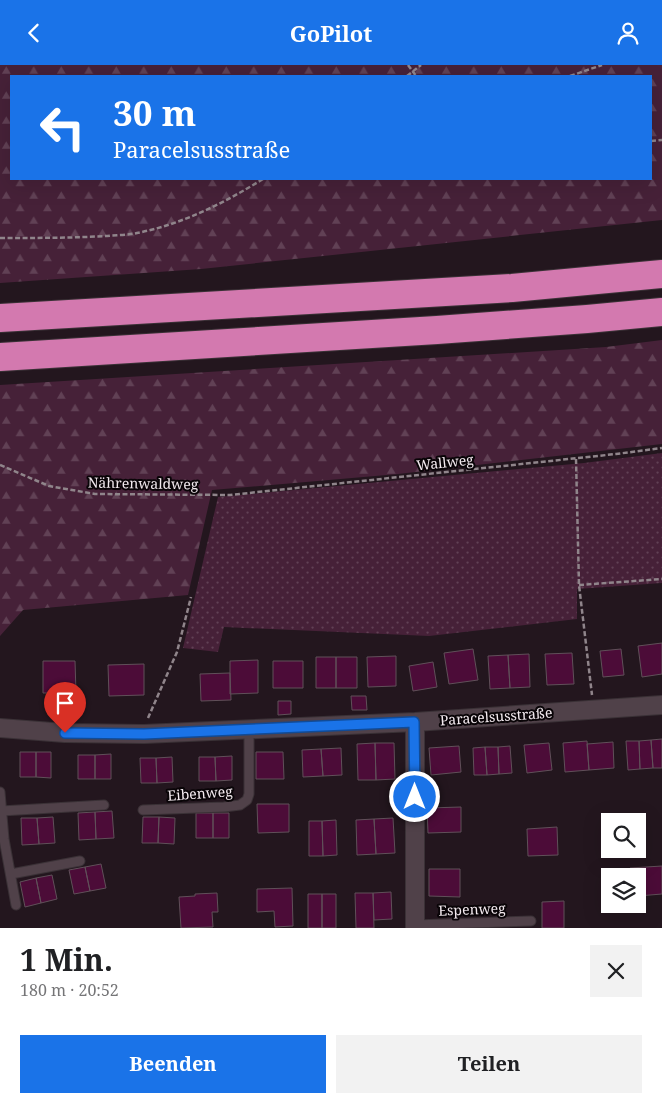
<!DOCTYPE html>
<html lang="de">
<head>
<meta charset="utf-8">
<style>
  :root { --surface:#fff; --page:#f2f2f2; --text:#202124; --muted:#757577; --accent:#1a73e8 }
  body { margin:0; font-family:"Noto Serif",serif; background:var(--page); color:var(--text); height:100vh; display:flex; flex-direction:column; font-size:19px; white-space:nowrap }
  * { box-sizing:border-box; margin:0 }
  p { font-size:16px; color:var(--muted) }
  .icon { flex:none; width:28px; height:28px; fill:none; stroke:currentColor; stroke-width:2; stroke-linecap:round; stroke-linejoin:round }
  .map { position:relative; height:863px; overflow:hidden }
  .drawer { display:flex; flex-direction:column; background:var(--surface); flex:1 }
  .drawer>* { flex:none }
  .banner { position:absolute; left:10px; top:10px; width:642px; height:105px; border-radius:0px; box-shadow:0 5px 20px #0002; background:#1a73e8; color:#fff; overflow:hidden }
  .tools { position:absolute; left:601px; top:748px; display:grid; gap:10px }
  .tools a { display:grid; place-items:center; width:45px; height:45px; border-radius:0px; background:var(--surface); box-shadow:0 5px 20px #0002; font-size:25px }
  .pin { position:absolute; display:grid; place-items:center; width:42px; height:42px; color:#fff; margin:-51px -21px; border-radius:50% 50% 50% 0; rotate:-45deg; box-shadow:0 0 5px #0007 }
  .pin .icon { rotate:45deg }
  .me { position:absolute; width:55px; margin:-28px; rotate:0deg; stroke-linejoin:round; filter:drop-shadow(0 0 4px #0008) }
  .turn { display:flex; align-items:center; gap:18px; height:105px; padding:0 20px; font-size:22px }
  .turn .icon { width:65px; height:65px; stroke-width:2.5 }
  .turn b { display:block; font-size:35px; line-height:42px }
  .round { display:grid; place-items:center; flex:none; width:52px; height:52px; border-radius:0px; background:var(--page) }
  .head { display:flex; align-items:center; justify-content:space-between; height:85px; padding:0 20px }
  h1 { font-size:30px; font-weight:700; line-height:38px }
  .action { display:flex; gap:10px; margin-top:auto; padding:10px 20px }
  .action a { flex:1; height:58px; border-radius:0px; background:var(--accent); color:#fff; font-size:20px; font-weight:700; line-height:58px; text-align:center }
  .action a+a { background:var(--page); color:var(--text) }
  header { display:flex; justify-content:space-between; align-items:center; height:65px; padding:0 20px; background:var(--accent); color:#fff; font-size:22px; font-weight:700 }
  .map>svg:first-child { display:block }
  .grass { fill:url(#grass-dots) }
  .forest { fill:url(#forest-firs); fill-rule:evenodd }
  .building { fill:#4c0c38; stroke:#605059 }
  .lines { fill:none; stroke-linecap:round; stroke-linejoin:round }
  .service-casing { stroke:#3a3136; stroke-width:11 }
  .minor-casing { stroke:#3a3136; stroke-width:20 }
  .motorway-casing { stroke:#3a3136; stroke-width:30 }
  .path { stroke:#90858b; stroke-width:2.5; stroke-dasharray:5 2.5; stroke-linecap:butt }
  .service { stroke:#504149; stroke-width:9 }
  .minor { stroke:#504149; stroke-width:18 }
  .motorway { stroke:#d379af; stroke-width:28 }
  .route-casing { stroke:#114b97; stroke-width:12 }
  .route { stroke:#1a73e8; stroke-width:9 }
  .labels { text-anchor:middle; dominant-baseline:central; stroke-width:4; stroke-linejoin:round; paint-order:stroke }
  .street-label { font-size:14px; fill:#f3eaef; stroke:#090407 }
</style>
</head>
<body>
<header><svg class="icon" aria-label="back" viewBox="0 0 24 24"><path d="M15 5l-7 7 7 7"/></svg>GoPilot<svg class="icon" aria-label="person" viewBox="0 0 24 24"><circle cx="12" cy="8" r="4"/><path d="M4 21q1-7 8-7t8 7"/></svg></header>
<div class="map">
<svg width="662" height="863" viewBox="0 0 662 863">
  <defs>
    <pattern id="grass-dots" width="8" height="8" patternUnits="userSpaceOnUse" patternTransform="scale(1.25)"><rect width="8" height="8" fill="#462138"/><path d="M2 2h.1M6 6h.1" fill="none" stroke="#614155" stroke-width="1.8" stroke-linecap="round"/></pattern>
    <pattern id="forest-firs" width="22" height="20" patternUnits="userSpaceOnUse" patternTransform="scale(1.25)"><rect width="22" height="20" fill="#462138"/><path d="M5 1l3.5 6h-7zM16 11l3.5 6h-7z" fill="#614155"/></pattern>
  </defs>
  <rect width="100%" height="100%" fill="#23161e"/>
  <!-- grass -->
  <path class="grass" d="M662 388V518L577 524V554L429 571 224 562 218 587 183 583 218 432 584 398Z"/>
  <!-- forest -->
  <path class="forest" d="M0 0H662V155L201 204 0 218ZM11 11H651V114H11Z
    M662 275V379L398 409 212 425 188 530 23 545 0 571V320L606 282Z"/>
  <!-- building -->
  <path class="building" d="M662 578V609L642 612 638 581Z
    M473 584 478 615 449 619 444 588Z
    M621 584 624 610 603 612 600 586Z
    M572 588 574 619 547 620 545 589Z
    M529 589 530 622 510 623 508 590Z
    M508 590 510 623 490 624 488 591Z
    M396 591V621L368 622 367 592Z
    M316 592H336V623H316Z
    M336 592H357V623H336Z
    M258 595V628L230 629V596Z
    M43 596H75L76 628H43Z
    M273 596H303V623H273Z
    M433 597 437 622 413 626 409 601Z
    M144 599V630L109 631 108 600Z
    M230 608 231 635 201 636 200 609Z
    M351 631H366L367 645H352Z
    M278 636H291V649L278 650Z
    M662 674V703H653L651 675Z
    M651 675 653 703 640 704 639 676Z
    M587 676 589 705 565 707 563 678Z
    M626 676H639L640 704 628 705Z
    M613 677 614 703 589 705 587 679Z
    M375 678 376 715H358L357 679Z
    M375 678H394L395 714 376 715Z
    M549 678 552 705 527 708 524 680Z
    M459 681 461 707 431 710 429 683Z
    M510 681 512 708 499 709 498 682Z
    M485 682 487 710H474L473 683Z
    M485 682H498L499 709 487 710Z
    M341 683 342 710 323 711 321 684Z
    M321 684 323 711 303 712 302 685Z
    M20 687H36V712H20Z
    M36 687H51V713L36 712Z
    M256 687H283L284 714H256Z
    M111 689V714H95V690Z
    M78 690H95V714H78Z
    M232 691V715L216 716 215 692Z
    M172 692 173 717 157 718 156 693Z
    M199 692H215L216 716H199Z
    M140 693H156L157 718H141Z
    M257 739H289V767L258 768Z
    M461 742V767L428 768 427 743Z
    M112 746 114 773 96 774 95 747Z
    M95 747 96 774 79 775 78 748Z
    M196 748H213V773H196Z
    M213 748H229V773H213Z
    M53 752 55 778 39 779 37 753Z
    M143 752H159L158 778H142Z
    M159 752 175 753 174 779 158 778Z
    M21 753H37L39 779 22 780Z
    M393 753 395 788 376 789 374 754Z
    M374 754 376 789 357 790 356 755Z
    M336 755 337 790 323 791 322 756Z
    M309 756H322L323 791H309Z
    M557 762 558 790 528 791 527 764Z
    M101 799 106 823 90 826 85 802Z
    M662 801V829L638 831V811H630V803Z
    M85 802 90 826 74 829 69 805Z
    M429 804H460V832L429 831Z
    M52 810 57 834 41 838 36 813Z
    M36 813 41 838 25 842 20 817Z
    M292 823 293 861 275 862 274 846 257 847V824Z
    M391 827 392 854 374 855 373 828Z
    M217 828 218 847H212L213 862 181 863 179 832 195 831V829Z
    M355 828H373L374 863H356Z
    M308 829H322V863H308Z
    M322 829H336V863H322Z
    M564 836V863H542V837Z"/>
  <g class="lines">
    <defs>
      <path id="service" d="M0 727 4 774 16 840
        M143 745 224 742 240 740 247 735 249 729V664
        M1 746 104 740
        M11 809 80 796
        M415 860 531 856"/>
      <path id="minor" d="M415 657V863
        M0 663 65 668 144 669 415 657 662 640"/>
      <path id="motorway" d="M0 253 512 223 662 209
        M0 292 437 265 587 254 662 247"/>
    </defs>
    <!-- service casing -->
    <use href="#service" class="service-casing"/>
    <!-- minor casing -->
    <use href="#minor" class="minor-casing"/>
    <!-- motorway casing -->
    <use href="#motorway" class="motorway-casing"/>
    <!-- path -->
    <path class="path" d="M408 0 416 11
      M407 11 421 0
      M570 11 602 0
      M651 76 662 75
      M0 173C36 173 71 173 107 171 117 170 128 170 137 168 183 159 224 138 263 114
      M576 394 579 520 592 630
      M0 400 49 421 95 429 230 430 616 389 662 383
      M579 520 662 514
      M148 653 177 587 191 532"/>
    <!-- service -->
    <use href="#service" class="service"/>
    <!-- minor -->
    <use href="#minor" class="minor"/>
    <!-- motorway -->
    <use href="#motorway" class="motorway"/>
  </g>
  <g class="lines">
    <defs>
      <path id="route" d="M65 668 144 669 414 657 415 732"/>
    </defs>
    <!-- route casing -->
    <use href="#route" class="route-casing"/>
    <!-- route -->
    <use href="#route" class="route"/>
  </g>
  <g class="labels">
    <!-- street labels -->
    <g class="street-label">
      <text transform="translate(445 397) rotate(-6)">Wallweg</text>
      <text transform="translate(143 418) rotate(1)">Nährenwaldweg</text>
      <text transform="translate(496 651) rotate(-4)">Paracelsusstraße</text>
      <text transform="translate(200 728) rotate(-4)">Eibenweg</text>
      <text transform="translate(472 844) rotate(-2)">Espenweg</text>
    </g>
  </g>
</svg>
<div class="tools">
<a><svg class="icon" aria-label="search" viewBox="0 0 24 24"><circle cx="10" cy="10" r="6"/><path d="M15 15l6 6"/></svg></a>
<a><svg class="icon" aria-label="layers" viewBox="0 0 24 24"><path d="M12 4l9 5-9 5-9-5zM3 14l9 5 9-5"/></svg></a>
</div>
<div class="pin" style="left:65px;top:668px;background:#d93025"><svg class="icon" aria-label="arrive" viewBox="0 0 24 24"><path d="M6 21V4h12l-3 4 3 4H6"/></svg></div>
<svg class="me" style="left:415px;top:732px" viewBox="-20 -20 40 40"><circle r="17" fill="#1a73e8" stroke="#fff" stroke-width="3"/><path d="M0-11L8 9 0 5-8 9z" fill="#fff"/></svg>
<div class="banner">
<div class="turn"><svg class="icon" aria-label="left" viewBox="0 0 24 24"><path d="M17 20v-9H6M10 6l-5 5 5 5"/></svg><div><b>30 m</b>Paracelsusstraße</div></div>
</div>
</div>
<section class="drawer">
<div class="head"><div><h1>1 Min.</h1><p>180 m · 20:52</p></div><a class="round"><svg class="icon" aria-label="close" viewBox="0 0 24 24"><path d="M6 6l12 12M18 6L6 18"/></svg></a></div>
<div class="action"><a>Beenden</a><a>Teilen</a></div>
</section>
</body>
</html>
